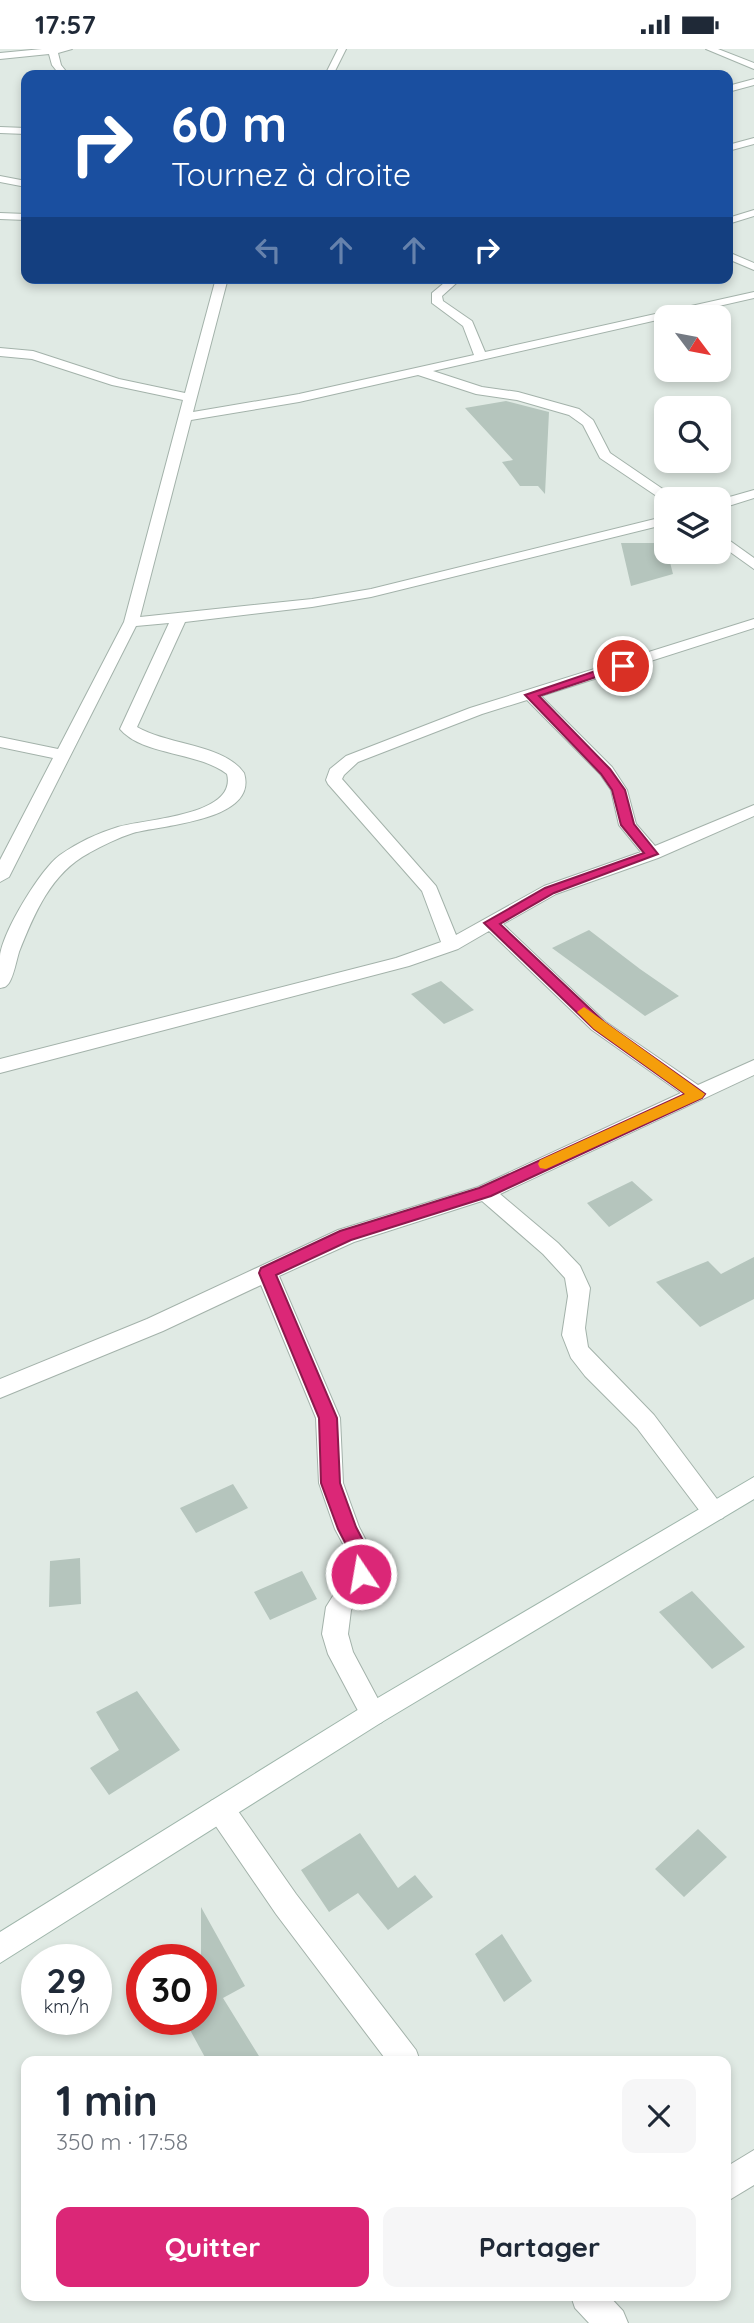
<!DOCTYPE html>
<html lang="fr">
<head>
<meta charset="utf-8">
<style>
  :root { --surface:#fff; --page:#f6f6f7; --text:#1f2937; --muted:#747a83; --accent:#db2777 }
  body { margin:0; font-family:Quicksand,sans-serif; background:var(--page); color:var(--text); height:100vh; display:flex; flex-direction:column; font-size:26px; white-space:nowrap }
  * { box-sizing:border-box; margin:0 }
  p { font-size:23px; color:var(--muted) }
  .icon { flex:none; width:38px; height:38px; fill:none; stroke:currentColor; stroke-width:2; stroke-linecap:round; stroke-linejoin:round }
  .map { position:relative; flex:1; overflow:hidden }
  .sheet { position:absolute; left:21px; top:2007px; width:710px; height:245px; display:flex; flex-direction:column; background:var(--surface); border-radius:14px; box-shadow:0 4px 10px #0003 }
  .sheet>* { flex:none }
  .top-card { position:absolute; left:21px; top:21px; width:712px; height:214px; border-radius:14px; box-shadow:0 4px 10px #0003; background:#1a4fa0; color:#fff; overflow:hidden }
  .needle { width:46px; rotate:122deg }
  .controls { position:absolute; left:654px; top:256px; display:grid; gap:14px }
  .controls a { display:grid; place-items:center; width:77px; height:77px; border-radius:14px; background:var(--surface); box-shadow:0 4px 10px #0003; font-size:35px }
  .speed { position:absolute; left:21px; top:1895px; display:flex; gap:14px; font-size:35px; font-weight:700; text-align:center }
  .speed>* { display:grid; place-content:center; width:91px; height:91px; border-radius:50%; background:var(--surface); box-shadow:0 4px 10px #0003; line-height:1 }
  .speed small { font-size:18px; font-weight:400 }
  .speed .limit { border:10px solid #d22; background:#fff; color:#111 }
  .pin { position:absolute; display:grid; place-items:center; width:60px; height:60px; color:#fff; margin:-30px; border:4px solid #fff; border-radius:50%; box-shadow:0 2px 7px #0007 }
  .me { position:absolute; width:77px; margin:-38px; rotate:348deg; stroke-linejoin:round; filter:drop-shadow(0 0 5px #0008) }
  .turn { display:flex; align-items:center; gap:24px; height:147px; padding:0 35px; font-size:32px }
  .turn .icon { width:91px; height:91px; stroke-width:2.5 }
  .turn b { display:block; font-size:49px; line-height:60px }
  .lanes { display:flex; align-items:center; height:66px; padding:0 35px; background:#0003; justify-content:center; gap:35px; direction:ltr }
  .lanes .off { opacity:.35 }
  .round { display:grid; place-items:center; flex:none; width:74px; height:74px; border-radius:14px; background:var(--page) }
  .summary { display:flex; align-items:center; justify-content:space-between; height:119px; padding:0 35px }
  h1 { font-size:42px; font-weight:700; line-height:52px }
  .action { display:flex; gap:14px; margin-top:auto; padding:14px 35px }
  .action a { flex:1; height:80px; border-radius:14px; background:var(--accent); color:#fff; font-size:28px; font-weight:700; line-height:80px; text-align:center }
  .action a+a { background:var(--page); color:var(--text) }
  .status { display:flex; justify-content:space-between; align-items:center; height:49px; padding:0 35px; background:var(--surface); direction:ltr }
  .status svg { height:19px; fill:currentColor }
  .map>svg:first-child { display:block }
  .building { fill:#b5c5bd }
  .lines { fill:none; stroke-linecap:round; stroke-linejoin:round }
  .street-casing { stroke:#a3b2aa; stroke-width:2 }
  .secondary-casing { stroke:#9fb6ab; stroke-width:2 }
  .street { fill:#fff; fill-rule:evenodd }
  .secondary { fill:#fff; fill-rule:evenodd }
  .route { fill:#db2777; stroke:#8e194d; stroke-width:2 }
  .slow { fill:#f59e0b }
</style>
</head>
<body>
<div class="status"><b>17:57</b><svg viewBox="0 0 49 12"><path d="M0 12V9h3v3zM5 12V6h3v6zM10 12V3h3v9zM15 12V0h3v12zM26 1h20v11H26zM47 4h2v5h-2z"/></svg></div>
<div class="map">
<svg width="754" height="2274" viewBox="0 0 754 2274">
  <rect width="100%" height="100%" fill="#e0eae4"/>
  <!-- building -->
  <path class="building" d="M506 352 549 363 545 445 538 437H520L502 413 513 411 465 359Z
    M621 494H665L673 525 631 537Z
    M589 881 640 920 679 947 645 967 552 899Z
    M441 932 474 961 444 975 411 945Z
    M632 1132 653 1151 609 1178 587 1154Z
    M754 1208V1250L700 1278 656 1233 708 1212 721 1225Z
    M233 1435 248 1459 196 1484 180 1459Z
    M80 1509 81 1555 49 1558 50 1512Z
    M302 1522 317 1550 270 1571 254 1543Z
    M692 1542 745 1598 712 1620 659 1563Z
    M137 1642 180 1701 109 1746 90 1719 119 1701 96 1663Z
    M698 1780 727 1808 684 1848 655 1820Z
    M360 1784 398 1839 415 1826 433 1848 388 1881 358 1844 329 1863 301 1821Z
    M201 1858 245 1937 223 1949 262 2012H207L184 1970H201Z
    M502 1885 532 1932 504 1953 475 1905Z"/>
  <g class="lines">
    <defs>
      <path id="street" d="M42 0H72L58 4 61 16 69 26H60L52 16 49 5 0 10V4Z
        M338 0H346L333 26H325Z
        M706 0H718L754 14V20Z
        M754 30V36L728 43V37Z
        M0 78 26 79V85L0 84Z
        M754 89V95L728 102V96Z
        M0 127 26 132V138L0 133Z
        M754 161V167L728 175V169Z
        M0 164 26 165V171L0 170Z
        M728 203 754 214V221L728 210Z
        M216 229H228L193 363 299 345 474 306 463 277 432 254V244L450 229H462L442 247 443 252 472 272 485 303 754 243V249L433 322 482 338 518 343 579 360 593 371 610 404 673 447 675 450H667V454L600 409 583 376 569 366 517 351 476 345 418 326 299 353 191 371 140 568 312 550 371 540 667 467V475L371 548 312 558 185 573 137 678C167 696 224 695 244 724 259 772 161 776 133 784 118 789 103 796 89 804 51 824 34 865 19 903 16 913 14 926 9 934 6 938 5 938 0 939 0 929 0 917 0 907 3 882 40 821 60 806 77 794 98 784 118 778 144 770 238 767 227 725 197 702 143 707 120 680L169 574 136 577 9 828 0 833V811L53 709 0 698V688L58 700 124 573 183 351 112 336 32 310 0 307V299L33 302 119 330 185 344Z
        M754 441V449L719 460V451Z
        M719 484 754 509V520L719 495Z
        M754 570V579L541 647 612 718 627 741 636 775 655 797 754 756V767L658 809 556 845 503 875 606 973 698 1036 754 1011V1026L500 1145 558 1194 580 1217 590 1239 585 1279 588 1298 654 1366 726 1462 723 1469 714 1472 705 1469 637 1379 585 1327 571 1309 562 1286 568 1247 565 1229 543 1205 482 1152 354 1193 279 1227 340 1369 343 1434 359 1478 373 1505 374 1525 351 1561 348 1585 353 1603 386 1665 382 1673 373 1677 364 1673 328 1605 322 1585 326 1558 348 1523 349 1506 335 1480 319 1434 316 1369 261 1236 163 1282 0 1349V1330L147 1270 338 1181 478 1138 681 1044 592 981 489 882 458 900 409 917 0 1024V1010L396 909 441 893 422 842 328 735 326 731 330 720 346 707 470 659ZM527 651 600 725 611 741 619 776 641 803 544 837 456 886 436 837 342 730 344 726 358 713 482 665Z
        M221 1748 231 1752 296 1845 416 2001 420 2012H387L276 1865 211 1770 207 1761 211 1752Z
        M754 2101V2136L726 2153V2118Z
        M571 2247H609L623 2262 628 2274H589L575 2259Z"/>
      <path id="secondary" d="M754 1428V1450L382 1673 0 1914V1883L364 1657Z"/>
    </defs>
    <!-- street casing -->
    <use href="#street" class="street-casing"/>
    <!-- secondary casing -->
    <use href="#secondary" class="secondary-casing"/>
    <!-- street -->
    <use href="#street" class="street"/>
    <!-- secondary -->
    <use href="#secondary" class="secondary"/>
  </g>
  <!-- route -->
  <path class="route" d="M619 614 629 617 539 647 610 720 625 741 634 775 658 805 554 844 500 875 604 973 705 1045 702 1049 491 1147 351 1191 276 1226 337 1369 340 1434 356 1478 370 1505V1525L368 1531 361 1533 354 1531 351 1525V1505L338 1480 321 1434 319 1369 259 1224 261 1219 340 1182 479 1139 685 1045 594 980 484 874 545 839 644 804 621 776 612 741 601 725 525 646Z"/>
  <!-- slow -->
  <path class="slow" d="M584 958 705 1045 702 1049 546 1120 540 1119 538 1115 540 1111 685 1045 594 980 577 963Z"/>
</svg>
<div class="controls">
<a><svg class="needle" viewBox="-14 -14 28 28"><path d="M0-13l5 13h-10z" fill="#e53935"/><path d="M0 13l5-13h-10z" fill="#747a83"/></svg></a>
<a><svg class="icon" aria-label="search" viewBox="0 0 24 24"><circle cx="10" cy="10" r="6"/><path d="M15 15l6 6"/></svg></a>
<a><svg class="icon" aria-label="layers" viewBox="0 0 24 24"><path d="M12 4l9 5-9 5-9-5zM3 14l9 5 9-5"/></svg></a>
</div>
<div class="speed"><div>29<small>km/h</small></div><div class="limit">30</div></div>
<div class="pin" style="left:623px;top:617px;background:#d93025"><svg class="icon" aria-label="arrive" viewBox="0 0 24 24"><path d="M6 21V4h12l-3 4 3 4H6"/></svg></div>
<svg class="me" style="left:361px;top:1525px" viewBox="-20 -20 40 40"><circle r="17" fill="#db2777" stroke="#fff" stroke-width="3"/><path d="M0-11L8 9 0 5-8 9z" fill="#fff"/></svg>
<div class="top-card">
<div class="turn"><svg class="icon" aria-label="right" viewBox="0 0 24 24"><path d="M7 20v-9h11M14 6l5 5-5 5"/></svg><div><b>60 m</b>Tournez à droite</div></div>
<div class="lanes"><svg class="icon off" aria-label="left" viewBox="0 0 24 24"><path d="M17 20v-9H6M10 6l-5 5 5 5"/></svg><svg class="icon off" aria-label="ahead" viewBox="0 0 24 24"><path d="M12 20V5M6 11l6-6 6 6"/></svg><svg class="icon off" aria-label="ahead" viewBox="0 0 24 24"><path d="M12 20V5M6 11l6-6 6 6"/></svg><svg class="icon" aria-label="right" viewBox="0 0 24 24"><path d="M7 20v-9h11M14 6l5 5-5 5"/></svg></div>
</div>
<section class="sheet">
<div class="summary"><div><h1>1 min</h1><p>350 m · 17:58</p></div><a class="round"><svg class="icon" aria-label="close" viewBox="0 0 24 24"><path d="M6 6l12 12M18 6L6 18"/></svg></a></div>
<div class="action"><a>Quitter</a><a>Partager</a></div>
</section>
</div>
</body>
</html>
